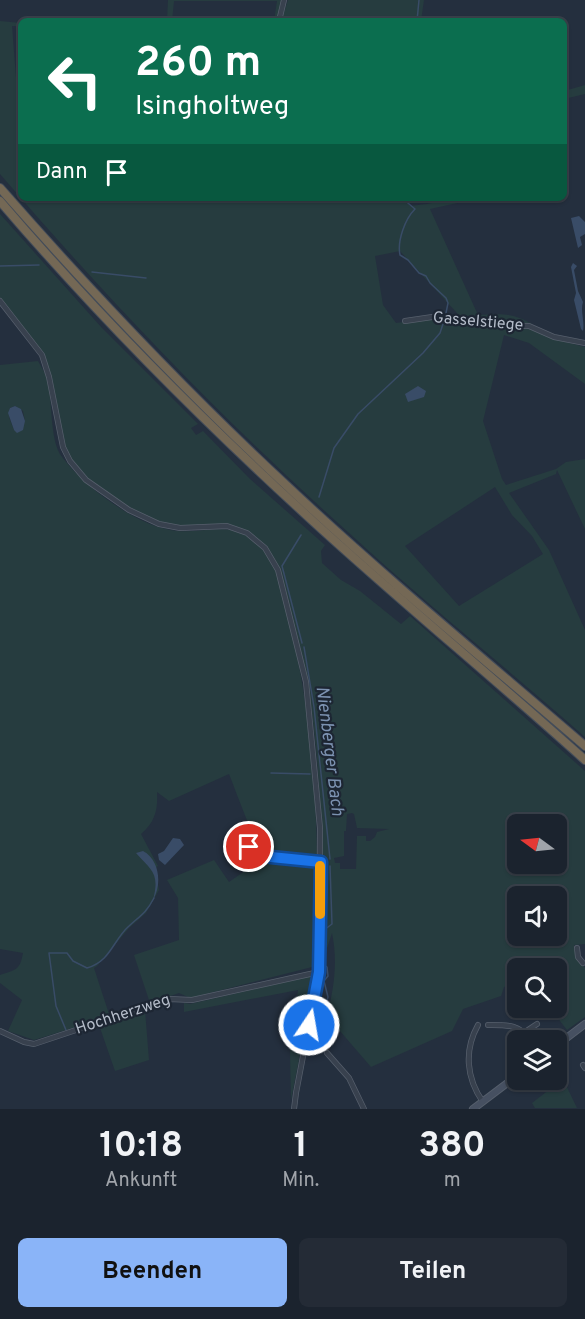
<!DOCTYPE html>
<html lang="de">
<head>
<meta charset="utf-8">
<style>
  :root { --surface:#1b232e; --page:#242b36; --text:#f1f3f6; --muted:#a0a4aa; --line:#39404a; --accent:#8ab4f8 }
  body { margin:0; font-family:Overpass,sans-serif; background:var(--page); color:var(--text); height:100vh; display:flex; flex-direction:column; font-size:22px; white-space:nowrap }
  * { box-sizing:border-box; margin:0 }
  p { font-size:20px; color:var(--muted) }
  .icon { flex:none; width:33px; height:33px; fill:none; stroke:currentColor; stroke-width:2; stroke-linecap:round; stroke-linejoin:round }
  .map { position:relative; height:1109px; overflow:hidden }
  .panel { display:flex; flex-direction:column; background:var(--surface); flex:1 }
  .panel>* { flex:none }
  .top-card { position:absolute; left:18px; top:18px; width:549px; height:183px; border-radius:9px; box-shadow:0 2px 4px #0004,0 0 0 2px var(--line); background:#0b6e4f; color:#fff; overflow:hidden }
  .needle { width:39px; rotate:285deg }
  .fabs { position:absolute; left:507px; top:814px; display:grid; gap:12px }
  .fabs a { display:grid; place-items:center; width:60px; height:60px; border-radius:9px; background:var(--surface); box-shadow:0 2px 4px #0004,0 0 0 2px var(--line); font-size:30px }
  .pin { position:absolute; display:grid; place-items:center; width:51px; height:51px; color:#fff; margin:-26px; border:3px solid #fff; border-radius:50%; box-shadow:0 2px 6px #0007 }
  .me { position:absolute; width:66px; margin:-33px; rotate:12deg; stroke-linejoin:round; filter:drop-shadow(0 0 4px #0008) }
  .turn { display:flex; align-items:center; gap:21px; height:126px; padding:0 18px; font-size:27px }
  .turn .icon { width:78px; height:78px; stroke-width:2.5 }
  .turn b { display:block; font-size:42px; line-height:51px }
  .then { display:flex; align-items:center; height:57px; padding:0 18px; background:#0003; gap:12px; font-size:22px }
  .eta { display:flex; justify-content:space-evenly; align-items:center; height:102px; text-align:center }
  .eta b { font-size:36px; font-weight:700; line-height:42px }
  .cta { display:flex; gap:12px; margin-top:auto; padding:12px 18px }
  .cta a { flex:1; height:69px; border-radius:9px; background:var(--accent); color:#111; font-size:24px; font-weight:700; line-height:69px; text-align:center }
  .cta a+a { background:var(--page); color:var(--text) }
  .map>svg:first-child { display:block }
  .green { fill:#263c3f; fill-rule:evenodd }
  .water { fill:#394c67 }
  .lines { fill:none; stroke-linecap:round; stroke-linejoin:round }
  .stream { stroke:#394c67; stroke-width:1.5 }
  .street-casing { stroke:#565f6c; stroke-width:6 }
  .secondary-casing { stroke:#565f6c; stroke-width:8 }
  .highway-casing { stroke:#434c59; stroke-width:10 }
  .street { stroke:#38414e; stroke-width:4.5 }
  .secondary { stroke:#465061; stroke-width:6 }
  .highway { stroke:#746855; stroke-width:8 }
  .route-casing { stroke:#114b97; stroke-width:15 }
  .route { stroke:#1a73e8; stroke-width:10 }
  .slow { stroke:#f59e0b; stroke-width:10 }
  .labels { text-anchor:middle; dominant-baseline:central; stroke-width:4.5; stroke-linejoin:round; paint-order:stroke }
  .street-label { font-size:16px; fill:#b4bcc9; stroke:#1d2633 }
  .water-label { font-size:18px; font-style:italic; fill:#7c92b1; stroke:#1d2633 }
</style>
</head>
<body>
<div class="map">
<svg width="585" height="1109" viewBox="0 0 585 1109">
  <rect width="100%" height="100%" fill="#242f3e"/>
  <!-- green -->
  <path class="green" d="M168 0H282L277 21H274L277 1H174L172 21H167Z
    M288 0H424L421 21H313L311 16 289 19 286 16 282 19Z
    M0 21 21 23V26H12L16 77 21 79V198H298L300 201 311 198H408L410 206C431 204 456 198 480 198L430 209 478 315C500 314 512 312 532 324L530 327 550 338 585 347V384L529 343 504 335 483 421 502 479 506 485 556 469 566 462 585 459V529L557 470 556 474 509 493 549 550 585 630V737C507 668 425 603 348 532 224 421 109 301 0 174ZM400 251 457 313V314L396 323 383 305 375 256ZM495 487 512 515 532 536 543 554 459 606 405 546Z
    M585 85V94L564 99V91Z
    M0 214 102 328 198 424 191 428 196 435 203 431 250 479 325 545 321 551 322 563 341 580 360 591 401 624 410 616 585 771V944L574 945 576 955 585 968V1017L567 1030 550 1008H556V969H518L517 983 504 987 501 996 463 1009 452 1031 371 1067 327 1016C334 988 338 962 332 933L327 948 321 942C323 844 322 744 300 647H299L278 570 259 541 232 527 167 526 129 510 80 474 63 447 45 361 0 301ZM352 813 354 814 357 828 389 829 377 832 375 837 370 841H366V836H357L356 869H340V863H335L334 858 344 856V831H346L347 814ZM518 825H556V864H518ZM518 897H556V936H518Z
    M38 361C41 367 45 372 47 378 53 398 49 441 62 457 85 487 137 527 177 531 200 533 223 524 245 534 259 540 271 557 277 571 283 586 285 604 289 619 308 697 316 778 317 858 302 860 275 860 262 851 256 847 234 786 229 774L169 801 157 792C158 810 155 822 141 834L158 866 155 868 159 890 146 913 129 928 97 966 94 968 109 1014 108 1017 34 1040 8 1031 22 1000 0 983V975C16 970 20 970 23 953L0 949V365ZM15 406 23 411 25 421 14 430 9 417 10 408Z
    M265 857 275 861 317 865 316 966 190 998 179 993 150 1003 134 955 179 940 178 898 167 880 214 860 229 882Z
    M312 976 315 979 291 1100 290 1052 298 990 184 1012V1003L190 1004Z
    M145 1010 149 1060 115 1071 99 1025Z
    M563 1079 577 1108H535L532 1103Z"/>
  <!-- water -->
  <path class="water" d="M579 216 585 222V234L580 237 582 245 578 248 571 218Z
    M573 263 577 266 574 270 578 291 583 302C580 311 585 321 583 331L581 329 574 300 576 293 571 267Z
    M418 386 426 391 424 397 408 402 405 394Z
    M15 406 21 409 25 421 23 430 17 433 14 430 8 413 10 408Z
    M173 838 180 839 184 845 165 865 159 860 158 854 164 851Z
    M143 851C160 860 162 885 153 900 160 873 152 871 136 853Z"/>
  <g class="lines">
    <!-- stream -->
    <path class="stream" d="M417 21 419 0
      M402 198 415 209C405 219 397 241 400 255L408 260 419 273 426 276 430 283 446 298 448 303 446 313
      M0 266 39 265
      M92 272 146 278
      M319 497 334 448 358 414 423 353 440 333 443 324
      M301 535 282 566 302 643
      M304 647 314 707 330 859
      M271 773 310 774
      M324 930 332 924 330 866
      M66 1030 56 1006 49 953H67L73 961 87 968C111 961 113 940 129 926 141 915 146 913 154 898
      M322 1041 325 1007 328 997 324 981 328 976 327 967 323 964V935"/>
    <defs>
      <path id="street" d="M279 21 284 0
        M0 301 42 355 49 377 63 447 70 461 86 480 129 510 159 524 180 528 227 526 247 533 265 548 278 570 306 682 320 828 319 972 296 1093 294 1109
        M405 321 439 316 482 325 529 326 554 337 585 343
        M249 847 271 857 321 862
        M577 948 578 957 583 963
        M478 1025C464 1050 466 1078 483 1102
        M488 1025C507 1025 520 1024 531 1041
        M0 1031 24 1042 34 1044 169 999 192 1000 319 972
        M525 1032 537 1024
        M327 1053 349 1078 364 1109
        M583 1065 585 1068"/>
      <path id="secondary" d="M556 1046 585 1024
        M473 1109 518 1075"/>
      <path id="highway" d="M0 188C91 292 186 392 287 486 383 576 485 660 585 746
        M0 201C94 311 196 414 303 512 395 597 492 676 585 760"/>
    </defs>
    <!-- street casing -->
    <use href="#street" class="street-casing"/>
    <!-- secondary casing -->
    <use href="#secondary" class="secondary-casing"/>
    <!-- highway casing -->
    <use href="#highway" class="highway-casing"/>
    <!-- street -->
    <use href="#street" class="street"/>
    <!-- secondary -->
    <use href="#secondary" class="secondary"/>
    <!-- highway -->
    <use href="#highway" class="highway"/>
  </g>
  <g class="lines">
    <defs>
      <path id="route" d="M249 847 271 857 321 862 319 972 309 1025"/>
    </defs>
    <!-- route casing -->
    <use href="#route" class="route-casing"/>
    <!-- route -->
    <use href="#route" class="route"/>
    <!-- slow -->
    <path class="slow" d="M320 914V866"/>
  </g>
  <g class="labels">
    <!-- street labels -->
    <g class="street-label">
      <text transform="translate(478 322) rotate(5)">Gasselstiege</text>
      <text transform="translate(123 1015) rotate(-18)">Hochherzweg</text>
    </g>
    <!-- water labels -->
    <g class="water-label">
      <text transform="translate(329 751) rotate(83)">Nienberger Bach</text>
    </g>
  </g>
</svg>
<div class="fabs">
<a><svg class="needle" viewBox="-14 -14 28 28"><path d="M0-13l5 13h-10z" fill="#e53935"/><path d="M0 13l5-13h-10z" fill="#a0a4aa"/></svg></a>
<a><svg class="icon" aria-label="sound" viewBox="0 0 24 24"><path d="M4 9h4l5-4v14l-5-4H4zM17 9q2 3 0 6"/></svg></a>
<a><svg class="icon" aria-label="search" viewBox="0 0 24 24"><circle cx="10" cy="10" r="6"/><path d="M15 15l6 6"/></svg></a>
<a><svg class="icon" aria-label="layers" viewBox="0 0 24 24"><path d="M12 4l9 5-9 5-9-5zM3 14l9 5 9-5"/></svg></a>
</div>
<div class="pin" style="left:249px;top:847px;background:#d93025"><svg class="icon" aria-label="arrive" viewBox="0 0 24 24"><path d="M6 21V4h12l-3 4 3 4H6"/></svg></div>
<svg class="me" style="left:309px;top:1025px" viewBox="-20 -20 40 40"><circle r="17" fill="#1a73e8" stroke="#fff" stroke-width="3"/><path d="M0-11L8 9 0 5-8 9z" fill="#fff"/></svg>
<div class="top-card">
<div class="turn"><svg class="icon" aria-label="left" viewBox="0 0 24 24"><path d="M17 20v-9H6M10 6l-5 5 5 5"/></svg><div><b>260 m</b>Isingholtweg</div></div>
<div class="then">Dann<svg class="icon" aria-label="arrive" viewBox="0 0 24 24"><path d="M6 21V4h12l-3 4 3 4H6"/></svg></div>
</div>
</div>
<section class="panel">
<div class="eta">
<div><b>10:18</b><p>Ankunft</p></div>
<div><b>1</b><p>Min.</p></div>
<div><b>380</b><p>m</p></div>
</div>
<div class="cta"><a>Beenden</a><a>Teilen</a></div>
</section>
</body>
</html>
